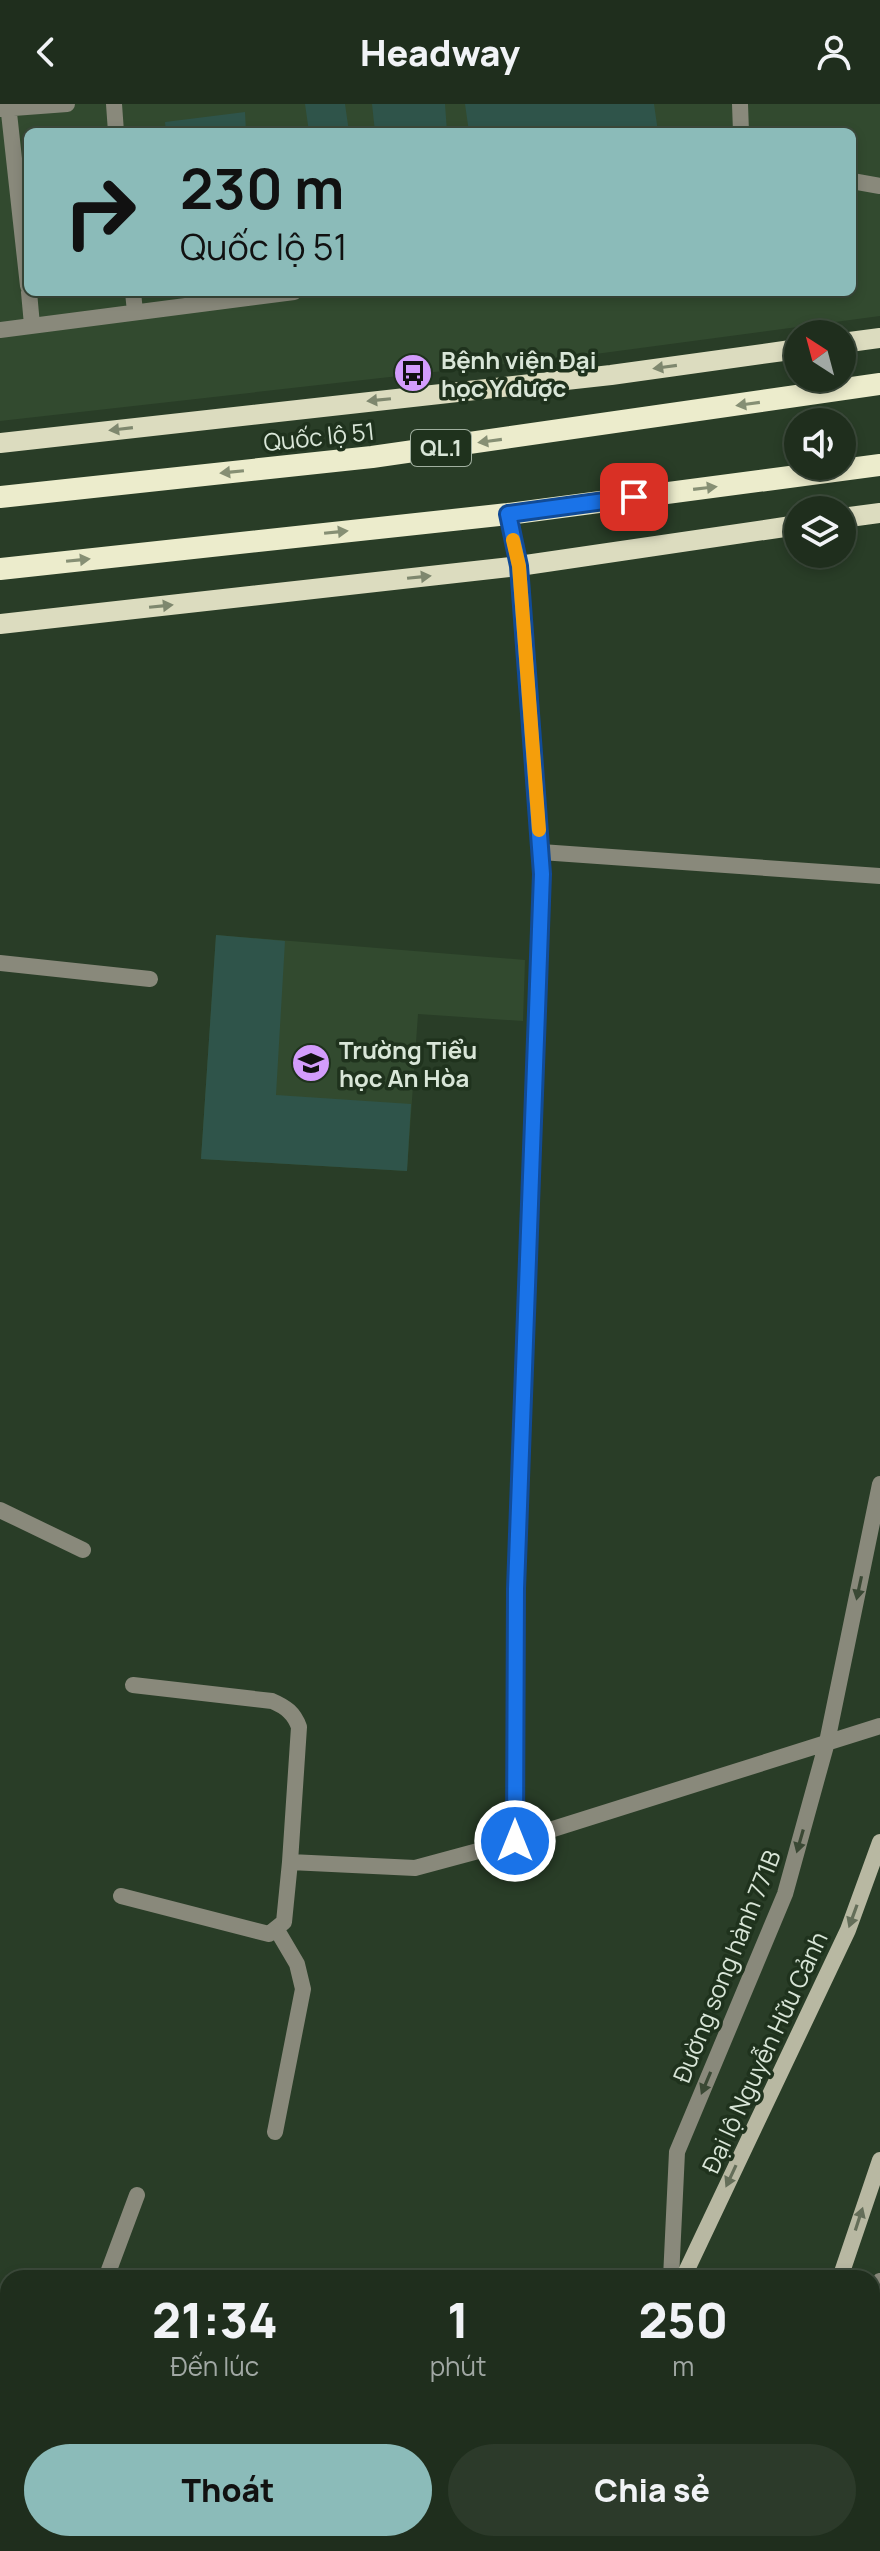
<!DOCTYPE html>
<html lang="vi">
<head>
<meta charset="utf-8">
<style>
  :root { --surface:#1f2e1d; --page:#2c3a2a; --text:#f1f3f6; --muted:#a1a8a4; --line:#3c4a3b; --accent:#8bbbb9 }
  body { margin:0; font-family:Manrope,sans-serif; background:var(--page); color:var(--text); height:100vh; display:flex; flex-direction:column; font-size:30px; white-space:nowrap }
  * { box-sizing:border-box; margin:0 }
  p { font-size:26px; color:var(--muted) }
  .icon { flex:none; width:44px; height:44px; fill:none; stroke:currentColor; stroke-width:2; stroke-linecap:round; stroke-linejoin:round }
  .map { position:relative; flex:1; overflow:hidden }
  .details { position:absolute; left:0px; top:2166px; width:880px; height:282px; display:flex; flex-direction:column; background:var(--surface); border-radius:24px 24px 0 0; box-shadow:0 4px 12px #0003,0 0 0 2px var(--line) }
  .details>* { flex:none }
  .hud { position:absolute; left:24px; top:24px; width:832px; height:168px; border-radius:12px; box-shadow:0 4px 12px #0003,0 0 0 2px var(--line); background:#8bbbb9; color:#111; overflow:hidden }
  .needle { width:52px; rotate:324deg }
  .buttons { position:absolute; left:784px; top:216px; display:grid; gap:16px }
  .buttons a { display:grid; place-items:center; width:72px; height:72px; border-radius:50%; background:var(--surface); box-shadow:0 4px 12px #0003,0 0 0 2px var(--line); font-size:40px }
  .pin { position:absolute; display:grid; place-items:center; width:68px; height:68px; color:#fff; margin:-34px; border-radius:16px; box-shadow:0 4px 12px #0006 }
  .me { position:absolute; width:88px; margin:-44px; rotate:0deg; stroke-linejoin:round; filter:drop-shadow(0 0 6px #0008) }
  .turn { display:flex; align-items:center; gap:28px; height:168px; padding:0 24px; font-size:36px }
  .turn .icon { width:104px; height:104px; stroke-width:2.5 }
  .turn b { display:block; font-size:56px; line-height:68px }
  .eta { display:flex; justify-content:space-evenly; align-items:center; height:136px; text-align:center }
  .eta b { font-size:48px; font-weight:800; line-height:56px }
  .primary-button { display:flex; gap:16px; margin-top:auto; padding:16px 24px }
  .primary-button a { flex:1; height:92px; border-radius:48px; background:var(--accent); color:#111; font-size:32px; font-weight:800; line-height:92px; text-align:center }
  .primary-button a+a { background:var(--page); color:var(--text) }
  header { display:flex; justify-content:space-between; align-items:center; height:104px; padding:0 24px; background:var(--surface); font-size:36px; font-weight:800 }
  .map>svg:first-child { display:block }
  .built { fill:#324a2f; fill-rule:evenodd }
  .building { fill:#2f544a }
  .lines { fill:none; stroke-linecap:round; stroke-linejoin:round }
  .service { stroke:#89897b; stroke-width:16 }
  .minor { stroke:#89897b; stroke-width:16 }
  .secondary { stroke:#b8b8a2; stroke-width:16 }
  .primary { stroke:#dcdcbf; stroke-width:20 }
  .trunk { stroke:#ececcc; stroke-width:22 }
  .oneway { fill:#7e876e }
  .oneway2 { fill:#868f74 }
  .oneway3 { fill:#3a4834 }
  .oneway4 { fill:#646e59 }
  .route-casing { stroke:#114b97; stroke-width:20 }
  .route { stroke:#1a73e8; stroke-width:14 }
  .slow { stroke:#f59e0b; stroke-width:14 }
  .labels { text-anchor:middle; dominant-baseline:central; stroke-width:7; stroke-linejoin:round; paint-order:stroke }
  .shield { fill:#1f321d; stroke:#a1b0a0; stroke-width:2 }
  .shield-label { font-size:22px; font-weight:bold; fill:#d9e6d8 }
  .poi-label { font-size:24px; font-weight:bold; fill:#d9e6d8; stroke:#1f321d; text-anchor:start }
  .street-label { font-size:24px; fill:#d9e6d8; stroke:#1f321d }
</style>
</head>
<body>
<header><svg class="icon" aria-label="back" viewBox="0 0 24 24"><path d="M15 5l-7 7 7 7"/></svg>Headway<svg class="icon" aria-label="person" viewBox="0 0 24 24"><circle cx="12" cy="8" r="4"/><path d="M4 21q1-7 8-7t8 7"/></svg></header>
<div class="map">
<svg width="880" height="2447" viewBox="0 0 880 2447">
  <rect width="100%" height="100%" fill="#293d27"/>
  <!-- built -->
  <path class="built" d="M0 0H880V212L603 249 0 317ZM28 28H852V188H28Z
    M216 831 525 856 523 917 418 910 407 1067 201 1055Z"/>
  <!-- building -->
  <path class="building" d="M305 0H345L349 28H309Z
    M372 0H445L447 28H375Z
    M465 0H654L658 28H469Z
    M245 8 246 28H166L165 18Z
    M216 831 285 837 276 991 411 1000 407 1067 201 1055Z"/>
  <g class="lines">
    <!-- service -->
    <path class="service" d="M8 0 28 182
      M114 0 116 28
      M740 0 741 28
      M0 5 67 0
      M852 77 880 82
      M29 188 32 221
      M133 188 135 208
      M0 226 294 188
      M0 859 150 875"/>
    <!-- minor -->
    <path class="minor" d="M508 410 519 462 542 770 516 1485 515 1737
      M541 748 880 772
      M0 1406 83 1446
      M133 1581 272 1597C286 1603 294 1609 299 1623L290 1758 415 1764 515 1737 880 1622
      M121 1792 269 1830 284 1818 290 1758
      M275 2028 303 1885 297 1860 277 1826
      M106 2174 137 2091
      M671 2174 677 2048 785 1790 827 1638 880 1380
      M872 2188 880 2177
      M0 2313 8 2316"/>
    <!-- secondary -->
    <path class="secondary" d="M683 2174 848 1826 880 1738
      M840 2174 880 2056
      M528 2447 532 2440
      M720 2447 723 2440"/>
    <!-- primary -->
    <path class="primary" d="M842 239 880 234
      M0 339 611 271 798 245
      M842 414 880 409
      M0 520 519 462 798 421"/>
    <!-- trunk -->
    <path class="trunk" d="M0 393 372 353 880 280
      M0 465 508 410 880 361"/>
  </g>
  <!-- one-way arrows -->
  <defs><path id="oneway-solid" d="M-6-.8H1V-3.2L6.5 0L1 3.2V.8H-6Z" transform="scale(2)"/></defs>
  <g class="oneway">
    <use href="#oneway-solid" transform="translate(665 263) rotate(172)"/>
    <use href="#oneway-solid" transform="translate(379 296) rotate(174)"/>
    <use href="#oneway-solid" transform="translate(121 325) rotate(173)"/>
    <use href="#oneway-solid" transform="translate(419 473) rotate(-6)"/>
    <use href="#oneway-solid" transform="translate(161 502) rotate(-6)"/>
  </g>
  <g class="oneway2">
    <use href="#oneway-solid" transform="translate(748 300) rotate(172)"/>
    <use href="#oneway-solid" transform="translate(490 337) rotate(172)"/>
    <use href="#oneway-solid" transform="translate(232 368) rotate(174)"/>
    <use href="#oneway-solid" transform="translate(705 384) rotate(-7)"/>
    <use href="#oneway-solid" transform="translate(336 428) rotate(-6)"/>
    <use href="#oneway-solid" transform="translate(78 456) rotate(-6)"/>
  </g>
  <g class="oneway3">
    <use href="#oneway-solid" transform="translate(859 1484) rotate(102)"/>
    <use href="#oneway-solid" transform="translate(800 1737) rotate(106)"/>
    <use href="#oneway-solid" transform="translate(706 1979) rotate(113)"/>
  </g>
  <g class="oneway4">
    <use href="#oneway-solid" transform="translate(853 1812) rotate(110)"/>
    <use href="#oneway-solid" transform="translate(731 2072) rotate(115)"/>
    <use href="#oneway-solid" transform="translate(859 2115) rotate(-72)"/>
  </g>
  <g class="lines">
    <defs>
      <path id="route" d="M515 1737 516 1485 542 770 519 462 508 410 634 393"/>
    </defs>
    <!-- route casing -->
    <use href="#route" class="route-casing"/>
    <!-- route -->
    <use href="#route" class="route"/>
    <!-- slow -->
    <path class="slow" d="M513 436 519 462 539 726"/>
  </g>
  <!-- icons -->
  <defs>
    <symbol id="bus-disc" viewBox="-11 -11 22 22"><circle r="9.5" fill="#d39cfc" stroke="#1f321d"/><path d="M-5-6H5V4H4V6H2V4H-2V6H-4V4H-5ZM-3.5-4V0h7V-4ZM-3.5 1.2v1.5H-2V1.2ZM2 1.2v1.5H3.5V1.2Z" fill="#111"/></symbol>
    <symbol id="school-disc" viewBox="-11 -11 22 22"><circle r="9.5" fill="#d39cfc" stroke="#1f321d"/><path d="M0-5L7-2L0 1L-7-2ZM-4 1L0 2.5L4 1V4Q0 6-4 4Z" fill="#111"/></symbol>
  </defs>
  <g fill-rule="evenodd">
    <use href="#bus-disc" x="391" y="247" width="44" height="44"/>
    <use href="#school-disc" x="289" y="937" width="44" height="44"/>
  </g>
  <g class="labels">
    <!-- shield labels -->
    <rect class="shield" x="411" y="326" width="60" height="36" rx="6"/>
    <g class="shield-label">
      <text x="441" y="344">QL.1</text>
    </g>
    <!-- poi labels -->
    <g class="poi-label">
      <text x="441" y="255">Bệnh viện Đại<tspan x="441" dy="28">học Y dược</tspan></text>
      <text x="339" y="945">Trường Tiểu<tspan x="339" dy="28">học An Hòa</tspan></text>
    </g>
    <!-- street labels -->
    <g class="street-label">
      <text transform="translate(319 332) rotate(-6)">Quốc lộ 51</text>
      <text transform="translate(726 1862) rotate(-68)">Đường song hành 771B</text>
      <text transform="translate(764 1948) rotate(-65)">Đại lộ Nguyễn Hữu Cảnh</text>
    </g>
  </g>
</svg>
<div class="buttons">
<a><svg class="needle" viewBox="-14 -14 28 28"><path d="M0-13l5 13h-10z" fill="#e53935"/><path d="M0 13l5-13h-10z" fill="#a1a8a4"/></svg></a>
<a><svg class="icon" aria-label="sound" viewBox="0 0 24 24"><path d="M4 9h4l5-4v14l-5-4H4zM17 9q2 3 0 6"/></svg></a>
<a><svg class="icon" aria-label="layers" viewBox="0 0 24 24"><path d="M12 4l9 5-9 5-9-5zM3 14l9 5 9-5"/></svg></a>
</div>
<div class="pin" style="left:634px;top:393px;background:#d93025"><svg class="icon" aria-label="arrive" viewBox="0 0 24 24"><path d="M6 21V4h12l-3 4 3 4H6"/></svg></div>
<svg class="me" style="left:515px;top:1737px" viewBox="-20 -20 40 40"><circle r="17" fill="#1a73e8" stroke="#fff" stroke-width="3"/><path d="M0-11L8 9 0 5-8 9z" fill="#fff"/></svg>
<div class="hud">
<div class="turn"><svg class="icon" aria-label="right" viewBox="0 0 24 24"><path d="M7 20v-9h11M14 6l5 5-5 5"/></svg><div><b>230 m</b>Quốc lộ 51</div></div>
</div>
<section class="details">
<div class="eta">
<div><b>21:34</b><p>Đến lúc</p></div>
<div><b>1</b><p>phút</p></div>
<div><b>250</b><p>m</p></div>
</div>
<div class="primary-button"><a>Thoát</a><a>Chia sẻ</a></div>
</section>
</div>
</body>
</html>
